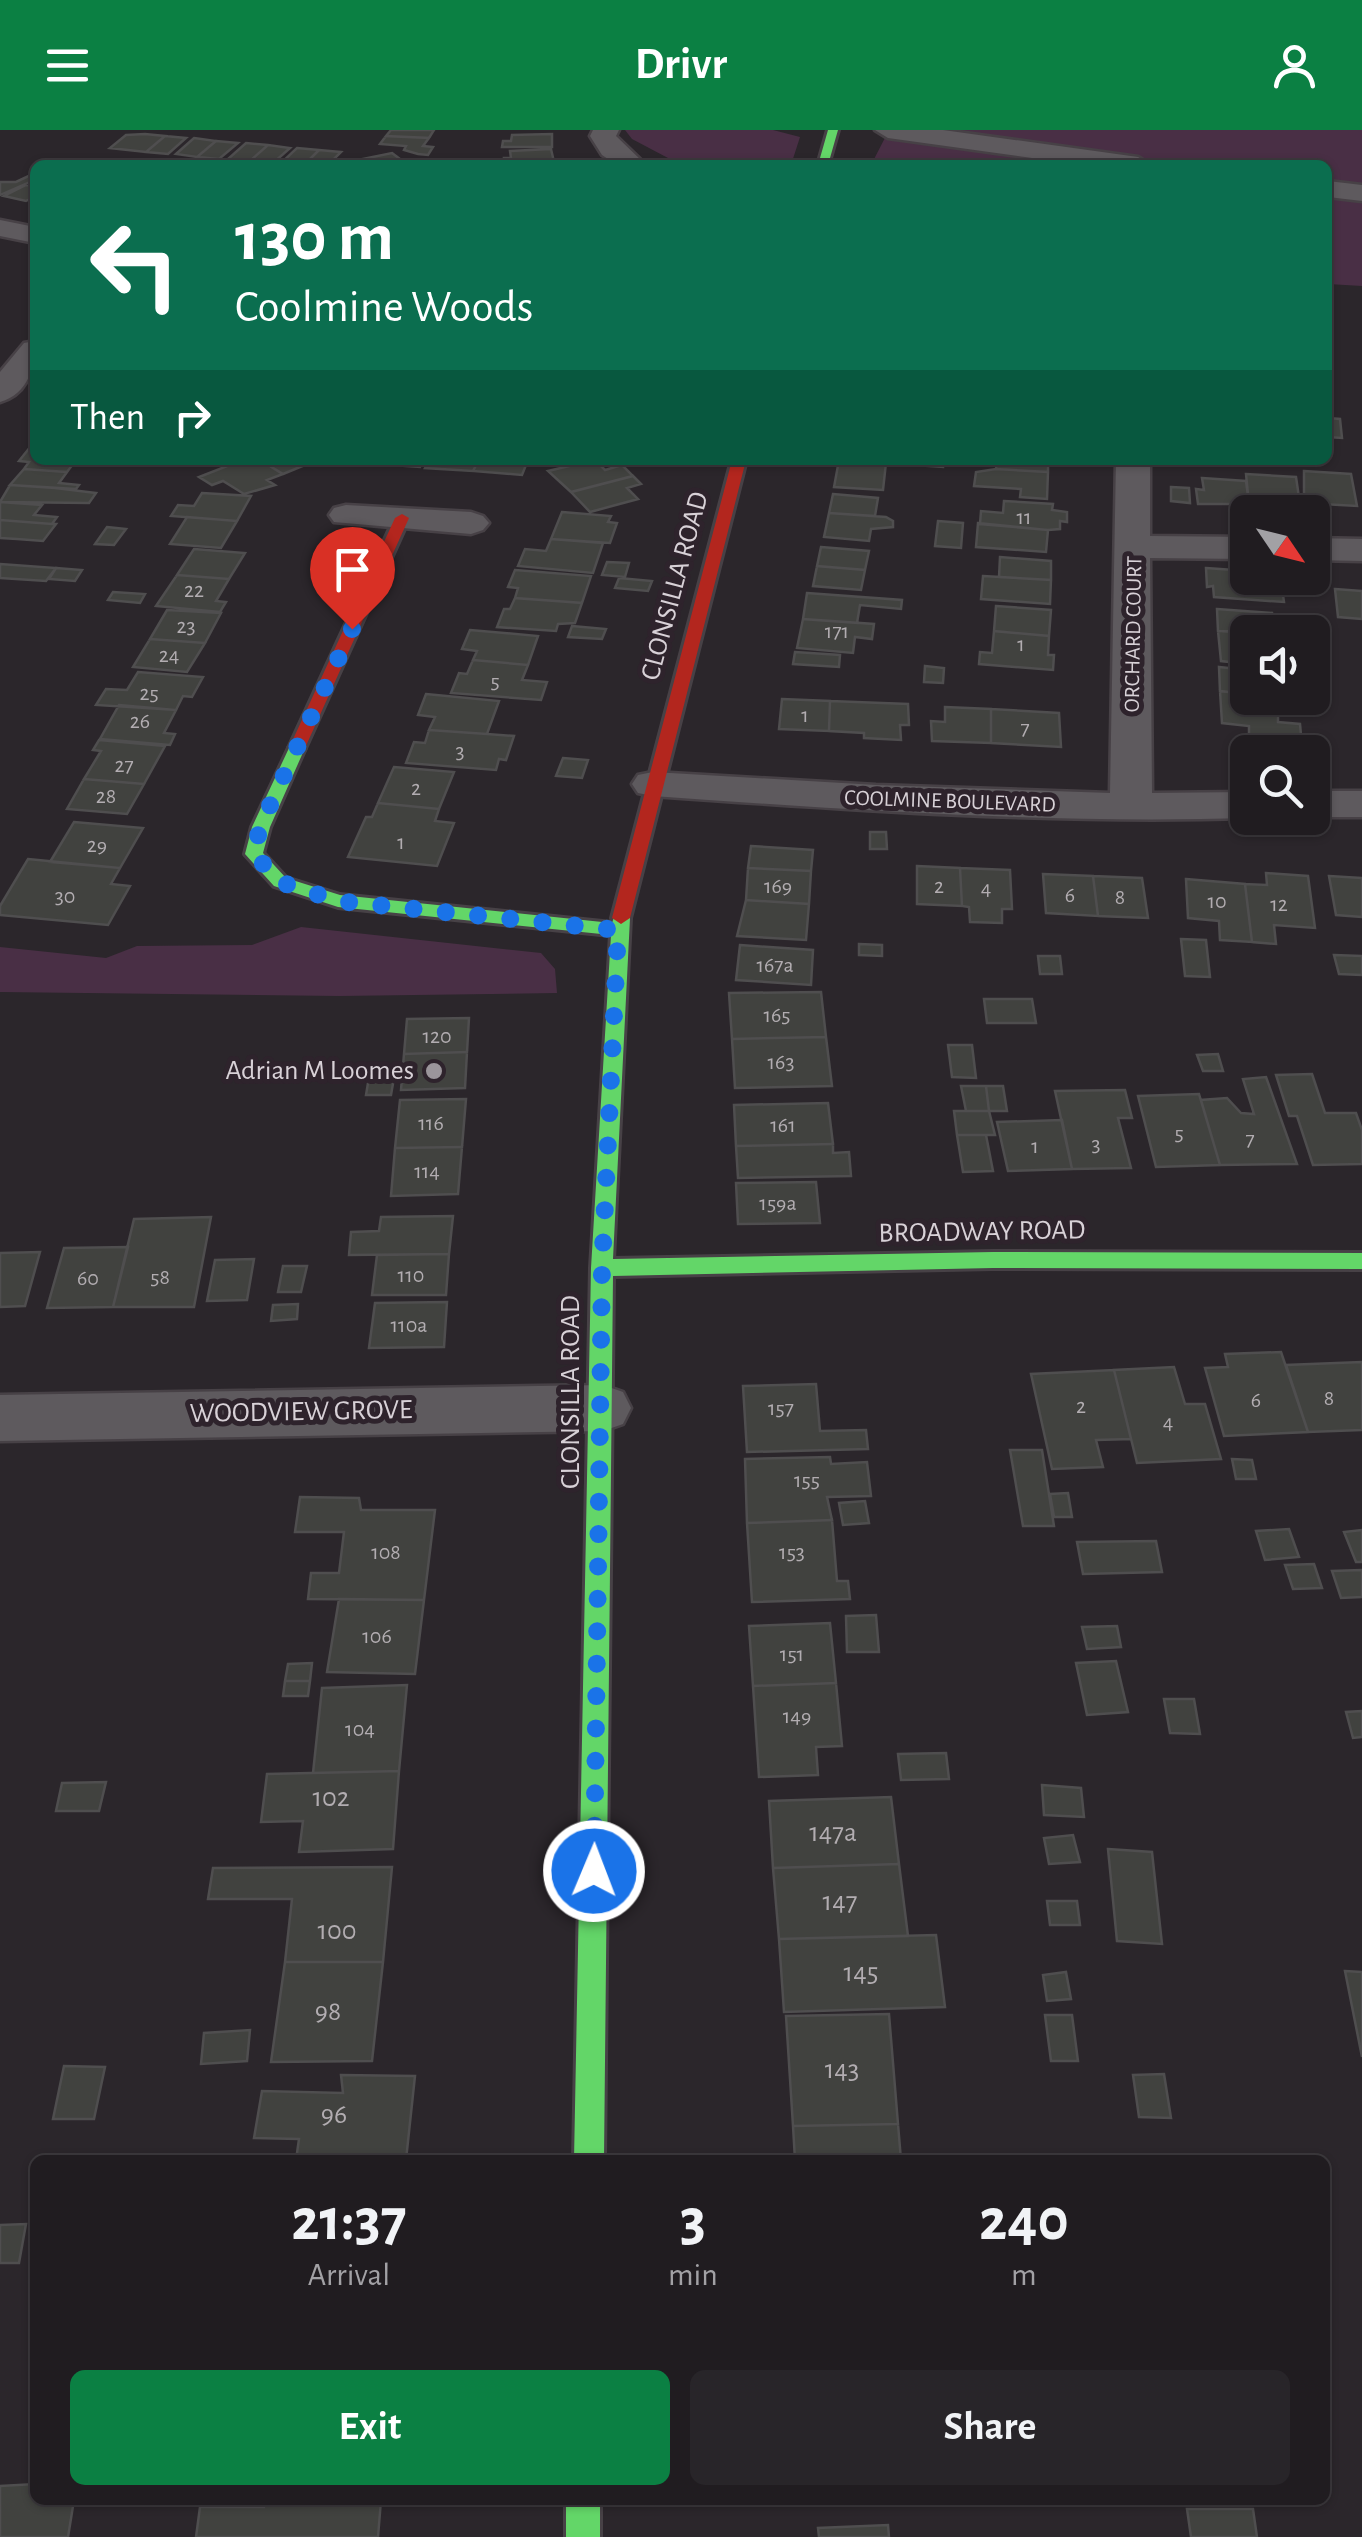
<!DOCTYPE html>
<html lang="en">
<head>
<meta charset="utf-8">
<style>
  :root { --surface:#201c20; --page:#282529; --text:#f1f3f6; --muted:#a2a1a5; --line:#3d3a3e; --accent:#0b8043 }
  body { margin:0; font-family:"Alegreya Sans",sans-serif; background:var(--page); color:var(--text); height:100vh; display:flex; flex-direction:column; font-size:38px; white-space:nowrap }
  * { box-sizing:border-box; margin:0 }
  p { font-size:32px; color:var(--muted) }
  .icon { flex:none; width:55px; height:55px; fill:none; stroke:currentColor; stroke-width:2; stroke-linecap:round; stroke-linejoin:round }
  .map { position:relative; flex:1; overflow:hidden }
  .panel { position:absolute; left:30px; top:2025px; width:1300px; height:350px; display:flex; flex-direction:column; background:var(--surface); border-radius:15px; box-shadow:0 2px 8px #0004,0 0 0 2px var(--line) }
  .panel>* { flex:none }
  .hud { position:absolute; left:30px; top:30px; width:1302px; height:305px; border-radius:15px; box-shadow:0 2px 8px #0004,0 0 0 2px var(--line); background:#0b6e4f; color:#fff; overflow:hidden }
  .needle { width:65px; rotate:125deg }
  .fabs { position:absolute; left:1230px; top:365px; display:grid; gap:20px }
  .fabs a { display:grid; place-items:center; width:100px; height:100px; border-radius:15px; background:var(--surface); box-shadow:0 2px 8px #0004,0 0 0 2px var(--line); font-size:50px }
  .pin { position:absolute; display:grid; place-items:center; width:85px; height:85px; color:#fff; margin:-102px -42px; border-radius:50% 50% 50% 0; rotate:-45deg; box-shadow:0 0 10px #0007 }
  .pin .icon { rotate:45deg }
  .me { position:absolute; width:110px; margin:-55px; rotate:1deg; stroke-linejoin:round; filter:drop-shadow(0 0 8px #0008) }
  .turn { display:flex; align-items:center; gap:35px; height:210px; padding:0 40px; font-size:45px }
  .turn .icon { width:130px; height:130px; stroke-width:2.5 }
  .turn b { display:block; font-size:70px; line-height:85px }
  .then { display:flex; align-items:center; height:95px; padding:0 40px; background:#0003; gap:20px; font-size:38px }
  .eta { display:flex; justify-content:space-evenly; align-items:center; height:170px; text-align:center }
  .eta b { font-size:60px; font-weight:700; line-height:70px }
  .action { display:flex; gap:20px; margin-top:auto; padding:20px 40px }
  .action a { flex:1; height:115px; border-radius:15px; background:var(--accent); color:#fff; font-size:40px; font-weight:700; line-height:115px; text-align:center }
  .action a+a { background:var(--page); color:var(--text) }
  header { display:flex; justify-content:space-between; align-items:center; height:130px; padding:0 40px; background:var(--accent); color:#fff; font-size:45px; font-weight:700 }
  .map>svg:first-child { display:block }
  .green { fill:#492f45 }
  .building { fill:#41423f; stroke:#4f4e4f; stroke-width:2.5 }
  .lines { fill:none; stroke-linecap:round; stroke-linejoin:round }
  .street-casing { stroke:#474146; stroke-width:5 }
  .fast-casing { stroke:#474146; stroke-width:6 }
  .jam-casing { stroke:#474146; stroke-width:6 }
  .street { fill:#5e5a5e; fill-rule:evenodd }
  .fast { fill:#63d668; fill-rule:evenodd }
  .jam { fill:#b3261e; fill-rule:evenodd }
  .route { stroke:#1a73e8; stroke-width:18; stroke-dasharray:0 32.4 }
  .poi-dot { fill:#9b959b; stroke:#2e232c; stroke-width:4 }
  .labels { text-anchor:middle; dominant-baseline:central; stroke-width:10; stroke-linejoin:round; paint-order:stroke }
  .number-label { font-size:22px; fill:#b2adb1 }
  .far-street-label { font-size:22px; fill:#d8d1d7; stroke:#2e232c }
  .street-label { font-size:28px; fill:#d8d1d7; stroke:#2e232c }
  .poi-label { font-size:28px; fill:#d8d1d7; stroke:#2e232c; text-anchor:end }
  .near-number-label { font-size:28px; fill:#b2adb1 }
</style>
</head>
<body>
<header><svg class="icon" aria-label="menu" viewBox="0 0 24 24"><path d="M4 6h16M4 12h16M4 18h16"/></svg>Drivr<svg class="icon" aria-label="person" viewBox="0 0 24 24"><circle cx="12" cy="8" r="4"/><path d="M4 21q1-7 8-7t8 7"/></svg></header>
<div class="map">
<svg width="1362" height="2407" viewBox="0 0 1362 2407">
  <rect width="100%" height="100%" fill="#2b262b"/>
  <!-- green -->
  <path class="green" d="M625 0H773L800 7 791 35H666L668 28 632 9Z
    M889 0H1362V156L1328 154V35H871Z
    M301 797 541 823 555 839 557 863 339 866 0 862V817L106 828 137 816 252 815Z"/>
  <!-- building -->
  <path class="building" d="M391 0H434L429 8 386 6Z
    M552 4V17H502L503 11H511L512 5Z
    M126 5 145 4 165 6 146 22 110 18Z
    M165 6 186 8 168 24 146 22Z
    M386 6 429 8 423 16 433 17 428 25 418 24 404 20 406 16 380 14Z
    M194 8 216 11 197 27 176 24Z
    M216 11 238 13 219 29 197 27Z
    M246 13 268 15 250 31 228 29Z
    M268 15 290 18 272 34 250 31Z
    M297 18 319 20 304 35 280 34Z
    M551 19 554 32 505 35 504 28H511L510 21Z
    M319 20 341 22 328 35H304Z
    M392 23 408 35 348 32Z
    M35 43V50L0 65V52H16Z
    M26 55 35 56V66L26 71 4 66Z
    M1328 288 1340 289 1342 308 1328 307Z
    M31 316H35V330H76L67 342 24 339 29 332 19 331Z
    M230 330H260L283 344 267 350 275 355 244 364 223 351 212 355 199 347 235 333Z
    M260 330H317L283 344Z
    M377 330H423L420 337 375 334Z
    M429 330H479L473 341 425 338Z
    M479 330H528L522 345 473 341Z
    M595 330 605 340 622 335 633 346 571 362 548 341Z
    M839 330H943V337Z
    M839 330 886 333 883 360 834 357Z
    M997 330H1048V342L996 339Z
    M24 339 67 342 59 353 79 355 76 359 10 355Z
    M996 339 1048 342 1047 369 1020 367 1021 359 974 356 976 342Z
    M1304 341 1351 344 1357 376 1304 373Z
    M1246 344 1296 347 1301 381 1249 374Z
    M633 346 641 354 627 358 638 369 590 382 571 362Z
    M1202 348 1246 351 1249 374H1198L1196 359 1204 360Z
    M10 355 55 358 96 363 89 373 0 372Z
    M1171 357 1189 358 1190 373 1171 371Z
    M202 363 251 366 237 391 171 386 178 375 194 376Z
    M833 364 878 368 875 386 829 383Z
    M1004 371 1053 374 1052 380 1067 382V392L1060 391V399L1048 400 980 394 981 381 1003 383Z
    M0 372 42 375 34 385 57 387 52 394 0 390Z
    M562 382 611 386 608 392 617 393 610 413 551 409Z
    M829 383 886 387 893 391V397L871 399 869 411 824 407Z
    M187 387 237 391 221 418 170 414Z
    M0 390 52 394H56L43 411 17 409 0 408Z
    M938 391 963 393 961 418 935 416Z
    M978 393 1048 400 1046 422 976 417Z
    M107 397 126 399 114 415 95 414Z
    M551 409 603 413 593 443 518 436 525 419 546 421Z
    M821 417 869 421 865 440 817 436Z
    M194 419 245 423 229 449 177 445Z
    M1000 427 1051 431V450L999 447Z
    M607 432 629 433 625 447 602 445Z
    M0 434 56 438 46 451 0 448Z
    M817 436 865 440 861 460 813 456Z
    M56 438 82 440 75 451 49 449Z
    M1206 438 1248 441V448L1281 452 1284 472 1214 467 1213 456 1207 457Z
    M515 440 591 446 582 473 515 468 518 458 508 457Z
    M177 445 229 449 216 471 226 472 220 482 156 476Z
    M983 446 1051 450 1050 474 981 469Z
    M619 448 652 451 648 461 615 458Z
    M1335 459 1362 461V489L1338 487Z
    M113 462 145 464 140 473 108 470Z
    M807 463 902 470 901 479 860 475 857 493 803 489Z
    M515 468 582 473 575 493 558 494 556 501 497 497 504 479H510Z
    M996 476 1051 480 1049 506 994 501Z
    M1217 479 1272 483 1273 502 1218 501Z
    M167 480 221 483 205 513 150 509Z
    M803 489 874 494 872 509 855 507 853 523 797 518Z
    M572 496 606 499 602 509 568 507Z
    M470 500 538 506 528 535 473 530 477 521 462 519Z
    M994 501 1049 506 1048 525H1054L1053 540 979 534 980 522 992 523Z
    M1218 501 1248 503V534L1221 531Z
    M150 509 205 513 187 542 133 537Z
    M795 522 840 525 839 537 793 534Z
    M473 530 528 535 522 550 547 552 541 570 451 563 459 543 467 544Z
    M925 536 944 538 943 553 924 552Z
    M1219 537 1248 540V564L1220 561Z
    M138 542 203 547 192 567 183 566 176 580 96 575 106 559 127 560Z
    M1220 561 1248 564V568H1278V592L1300 594 1302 616 1249 610V596L1222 593Z
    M426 564 499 571 487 604 429 600 435 587 418 585Z
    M782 569 830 571 829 601 779 599Z
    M830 571 908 574 909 595H900L901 610 864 608V603L829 601Z
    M119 575 176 580 164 603 175 604 170 615 100 609Z
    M945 577 991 579V613L932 611 931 591 945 592Z
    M991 579 1059 583 1061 617 991 613Z
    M429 600 487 604 514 606 506 630 499 629 496 640 406 633 414 612 425 613Z
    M99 610 165 616 144 654 84 649 101 621 93 620Z
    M563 628 588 630 582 648 556 646Z
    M394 637 454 642 439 679 378 673Z
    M84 649 144 654 127 684 67 679Z
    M378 673 439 679 435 691 454 693 437 736 348 727 366 687H372Z
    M74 692 143 698 120 738 50 732Z
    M870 702H886L887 719H870Z
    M751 716 813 720 811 741 748 738Z
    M28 729 120 738 111 754 130 756 108 795 0 785V776Z
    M917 736 960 738 962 776 917 774Z
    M748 738 811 741 809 774 746 770Z
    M960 738 1010 740 1012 779H1002V793L970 792 969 777 962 776Z
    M1266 743 1308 746 1315 798 1274 795 1276 814 1252 812 1245 754 1267 755Z
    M1043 744 1093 746 1098 786 1046 783Z
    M1093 746 1142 748 1148 788 1098 786Z
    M1329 746 1362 748V787L1336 785Z
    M1186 749 1245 754 1252 812 1220 810 1219 791 1188 788Z
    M746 770 809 774 806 810 737 806Z
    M1181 809 1206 810 1210 847 1185 846Z
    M859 814 882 815V826L859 825Z
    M740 815 813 820 811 855 736 850Z
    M1334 825 1362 826V845L1339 844Z
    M1038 826H1060L1062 844H1040Z
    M821 862 826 907 732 909 729 863Z
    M984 869H1032L1036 893H987Z
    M469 888 467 922 404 924 407 889Z
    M826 907 832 956 735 958 732 909Z
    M948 915H972L976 948 952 947Z
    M467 922 465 958 401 960 404 924Z
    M1218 924 1223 941H1203L1197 925Z
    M1312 944 1325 983H1356L1362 1000V1034L1313 1035 1297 986H1289L1276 945Z
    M369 947 394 948 391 965H366Z
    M1266 947 1297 1034 1220 1035 1201 970 1227 968 1241 983 1254 984 1243 949Z
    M961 956H986L989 981H966Z
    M986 956H1003L1007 981H989Z
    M1125 960 1132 988H1118L1131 1038 1072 1039 1055 961Z
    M1199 964 1220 1035 1156 1037 1138 966Z
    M466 969 462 1017 395 1018 400 970Z
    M828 973 833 1014 736 1016 734 975Z
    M954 981H989L995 1005H957Z
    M1062 990 1072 1039 1008 1041 997 992Z
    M957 1005H986L993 1041 963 1042Z
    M833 1014V1023L849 1022 851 1046 738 1048 736 1016Z
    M462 1017 458 1064 391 1066 395 1018Z
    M816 1052 820 1093 738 1094 736 1053Z
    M453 1086 449 1124 349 1125 351 1102 379 1101 381 1087Z
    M211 1087 194 1177H113L134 1089Z
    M128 1117 113 1177 47 1178 64 1118Z
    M40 1122 25 1176 0 1177V1123Z
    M449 1124 446 1165H372L377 1125Z
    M254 1129 247 1170 207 1171 215 1130Z
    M283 1136H307L301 1162H278Z
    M447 1172 444 1217 369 1218 375 1173Z
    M298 1174 297 1189 271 1191 273 1175Z
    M1281 1222 1308 1302 1224 1306 1205 1238 1228 1237 1225 1224Z
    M1362 1232V1300L1308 1302 1286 1235Z
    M1174 1237 1185 1274H1205L1221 1329 1137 1333 1114 1240Z
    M1114 1240 1131 1309 1096 1310 1103 1337 1052 1339 1031 1244Z
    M816 1254 820 1301 866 1300 868 1319 747 1322 743 1256Z
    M1010 1320H1042L1054 1396H1023Z
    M830 1327 831 1334 867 1332 871 1366 827 1367 832 1390 747 1393 745 1329Z
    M1232 1329 1252 1330 1256 1349H1236Z
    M1068 1363 1072 1387H1054L1050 1364Z
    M300 1367 359 1368 361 1380H435L424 1470 308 1469 311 1443H339L344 1402H295Z
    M865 1371 869 1393 843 1395 839 1373Z
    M832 1390 837 1451H848L850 1469 752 1472 747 1393Z
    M1289 1399 1299 1427 1265 1430 1256 1401Z
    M1362 1400V1432H1356L1344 1402Z
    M1156 1411 1162 1442 1083 1444 1077 1412Z
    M1314 1434 1322 1458 1293 1459 1285 1435Z
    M1362 1440V1467L1341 1468 1332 1441Z
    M339 1469 424 1470 415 1544 327 1542Z
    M876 1485 879 1522H847L846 1486Z
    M830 1493 836 1553 753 1556 749 1496Z
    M1117 1496 1121 1517 1087 1519 1082 1497Z
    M1116 1531 1128 1582 1087 1585 1076 1533Z
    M312 1533 310 1551H285L288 1534Z
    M285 1551H310L308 1566H283Z
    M836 1553 842 1616 816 1617 818 1645 759 1647 753 1556Z
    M407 1555 399 1641 313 1643 322 1558Z
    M1164 1569H1194L1200 1604 1170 1603Z
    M1362 1581V1607L1353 1608 1346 1582Z
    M946 1623 949 1649 901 1650 898 1624Z
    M399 1641 393 1719 299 1722 303 1691 261 1692 267 1644Z
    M106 1652 99 1681H56L62 1653Z
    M1042 1655 1081 1658 1084 1687 1044 1685Z
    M891 1667 899 1734 773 1738 769 1671Z
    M1073 1705 1080 1732 1049 1734 1044 1708Z
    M1108 1719 1152 1722 1162 1814 1117 1811Z
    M899 1734 908 1806 779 1809 773 1738Z
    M392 1737 383 1832H285L292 1769H208L213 1738Z
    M1047 1771H1077L1080 1795H1050Z
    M936 1805 945 1877 784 1882 779 1809Z
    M285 1832H383L372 1931 271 1932Z
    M1345 1841 1362 1842V1927Z
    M1066 1842 1071 1869 1047 1871 1043 1845Z
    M889 1884 898 1994 793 1996 786 1886Z
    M1045 1885H1072L1078 1931H1051Z
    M250 1900 247 1931 201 1934 204 1903Z
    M64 1936 105 1937 94 1989H53Z
    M1164 1944 1171 1988 1139 1987 1133 1945Z
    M341 1945 415 1946 406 2030H296L299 2009 254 2008 262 1961 343 1963Z
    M898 1994 901 2030H795L793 1996Z
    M26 2094 19 2133H0V2095Z
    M35 2354V2370H74L68 2407H0V2356Z
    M265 2370H381L378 2407H196L200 2377H264Z
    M1187 2379H1253L1257 2407H1191Z
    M888 2395 889 2407H819L818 2398Z"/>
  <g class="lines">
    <defs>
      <path id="street" d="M593 0H619L616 6 643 32 617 35 602 25 590 6Z
        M875 0H943L1138 27 1151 35H1082L888 8Z
        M1328 51 1362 55V71L1328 67Z
        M0 90 35 97V113L0 106Z
        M35 211C35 236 29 264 0 272V242L24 213Z
        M1116 330H1150V406L1248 407V429L1150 428 1152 663 1248 662 1249 688C1051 694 851 680 653 666L638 663 632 654 638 645 653 642 876 655 1110 663Z
        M346 375 471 382 483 386 489 393 483 400 471 404 334 392 329 385 334 378Z
        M1312 408 1362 409V431L1312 430Z
        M1312 661H1362V687H1312Z
        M603 1255 623 1262 631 1278 623 1294 603 1301 0 1311V1265Z"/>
      <path id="fast" d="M828 0H838L828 35H818Z
        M297 613 305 618 270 697 263 723 286 748 340 765 612 793 615 784 621 782 630 788 613 1129 993 1122 1362 1123V1139L993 1138 613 1146 604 2030H574L591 1138 611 805 338 777 274 756 245 724 252 697 289 618Z
        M566 2370H600V2407H566Z"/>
      <path id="jam" d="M732 330H746L630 788 621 794 612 788Z
        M402 384 409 388 305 618 303 622H291L289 618 395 388Z"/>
    </defs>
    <!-- street casing -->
    <use href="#street" class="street-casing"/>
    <!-- fast casing -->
    <use href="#fast" class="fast-casing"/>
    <!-- jam casing -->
    <use href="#jam" class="jam-casing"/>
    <!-- street -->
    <use href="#street" class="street"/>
    <!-- fast -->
    <use href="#fast" class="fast"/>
    <!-- jam -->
    <use href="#jam" class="jam"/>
  </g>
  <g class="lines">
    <!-- route -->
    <path class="route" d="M352 499 260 697 254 724 280 752 338 771 618 800 602 1138 594 1741"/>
  </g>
  <!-- markers -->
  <circle class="poi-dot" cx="434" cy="941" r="10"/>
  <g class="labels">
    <!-- number labels -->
    <g class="number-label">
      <text x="1024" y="387">11</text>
      <text x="194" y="460">22</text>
      <text x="186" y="496">23</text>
      <text x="837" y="501">171</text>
      <text x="1021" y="514">1</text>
      <text x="169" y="525">24</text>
      <text x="495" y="551">5</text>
      <text x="149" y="563">25</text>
      <text x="805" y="585">1</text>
      <text x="140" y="591">26</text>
      <text x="1025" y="598">7</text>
      <text x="460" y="621">3</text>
      <text x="124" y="635">27</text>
      <text x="416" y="658">2</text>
      <text x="106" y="666">28</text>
      <text x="401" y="712">1</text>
      <text x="97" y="715">29</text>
      <text x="778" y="756">169</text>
      <text x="939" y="756">2</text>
      <text x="986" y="758">4</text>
      <text x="1070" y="765">6</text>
      <text x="65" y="766">30</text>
      <text x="1120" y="767">8</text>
      <text x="1217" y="771">10</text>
      <text x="1279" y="774">12</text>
      <text x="775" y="835">167a</text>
      <text x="777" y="885">165</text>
      <text x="437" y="906">120</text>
      <text x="781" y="932">163</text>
      <text x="431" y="993">116</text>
      <text x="783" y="995">161</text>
      <text x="1179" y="1003">5</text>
      <text x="1250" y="1009">7</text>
      <text x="1096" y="1014">3</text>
      <text x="1035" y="1016">1</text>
      <text x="427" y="1041">114</text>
      <text x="778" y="1073">159a</text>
      <text x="411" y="1145">110</text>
      <text x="160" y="1147">58</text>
      <text x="88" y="1148">60</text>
      <text x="409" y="1195">110a</text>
      <text x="1329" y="1268">8</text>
      <text x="1256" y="1270">6</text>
      <text x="1081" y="1276">2</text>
      <text x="781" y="1278">157</text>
      <text x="1168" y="1292">4</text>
      <text x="807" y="1350">155</text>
      <text x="386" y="1422">108</text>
      <text x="792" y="1422">153</text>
      <text x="377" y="1506">106</text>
      <text x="792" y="1524">151</text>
      <text x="797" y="1586">149</text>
      <text x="360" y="1599">104</text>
    </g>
    <!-- far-street labels -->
    <g class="far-street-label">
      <text transform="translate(1133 504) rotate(-89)">ORCHARD COURT</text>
      <text transform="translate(950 671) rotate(2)">COOLMINE BOULEVARD</text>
    </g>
    <!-- street labels -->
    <g class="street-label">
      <text transform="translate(675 456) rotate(-75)">CLONSILLA ROAD</text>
      <text transform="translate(982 1102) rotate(-1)">BROADWAY ROAD</text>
      <text transform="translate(571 1262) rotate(-90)">CLONSILLA ROAD</text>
      <text transform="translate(301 1282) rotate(-1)">WOODVIEW GROVE</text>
    </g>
    <!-- poi labels -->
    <g class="poi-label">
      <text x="414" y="941">Adrian M Loomes</text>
    </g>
    <!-- near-number labels -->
    <g class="near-number-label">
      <text x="331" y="1668">102</text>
      <text x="833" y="1703">147a</text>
      <text x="840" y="1772">147</text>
      <text x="337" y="1801">100</text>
      <text x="861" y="1843">145</text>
      <text x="328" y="1882">98</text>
      <text x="842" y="1940">143</text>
      <text x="334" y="1985">96</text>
    </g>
  </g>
</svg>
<div class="fabs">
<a><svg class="needle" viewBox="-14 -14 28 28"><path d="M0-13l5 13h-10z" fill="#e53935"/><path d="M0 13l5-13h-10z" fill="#a2a1a5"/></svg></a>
<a><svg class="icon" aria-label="sound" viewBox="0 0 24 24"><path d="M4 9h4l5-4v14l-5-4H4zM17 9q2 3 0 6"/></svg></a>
<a><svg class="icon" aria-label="search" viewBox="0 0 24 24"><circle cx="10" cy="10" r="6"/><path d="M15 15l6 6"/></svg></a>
</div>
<div class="pin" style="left:352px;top:499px;background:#d93025"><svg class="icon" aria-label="arrive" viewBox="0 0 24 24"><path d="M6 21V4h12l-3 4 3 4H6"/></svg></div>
<svg class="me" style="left:594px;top:1741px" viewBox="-20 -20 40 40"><circle r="17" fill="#1a73e8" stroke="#fff" stroke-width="3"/><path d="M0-11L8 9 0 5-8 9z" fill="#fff"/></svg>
<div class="hud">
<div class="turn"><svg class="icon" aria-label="left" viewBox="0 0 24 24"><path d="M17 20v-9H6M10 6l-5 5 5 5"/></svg><div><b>130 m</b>Coolmine Woods</div></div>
<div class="then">Then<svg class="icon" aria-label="right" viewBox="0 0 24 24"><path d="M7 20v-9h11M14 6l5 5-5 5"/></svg></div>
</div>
<section class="panel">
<div class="eta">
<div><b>21:37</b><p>Arrival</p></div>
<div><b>3</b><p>min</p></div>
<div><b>240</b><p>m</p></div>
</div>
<div class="action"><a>Exit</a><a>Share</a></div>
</section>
</div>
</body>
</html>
